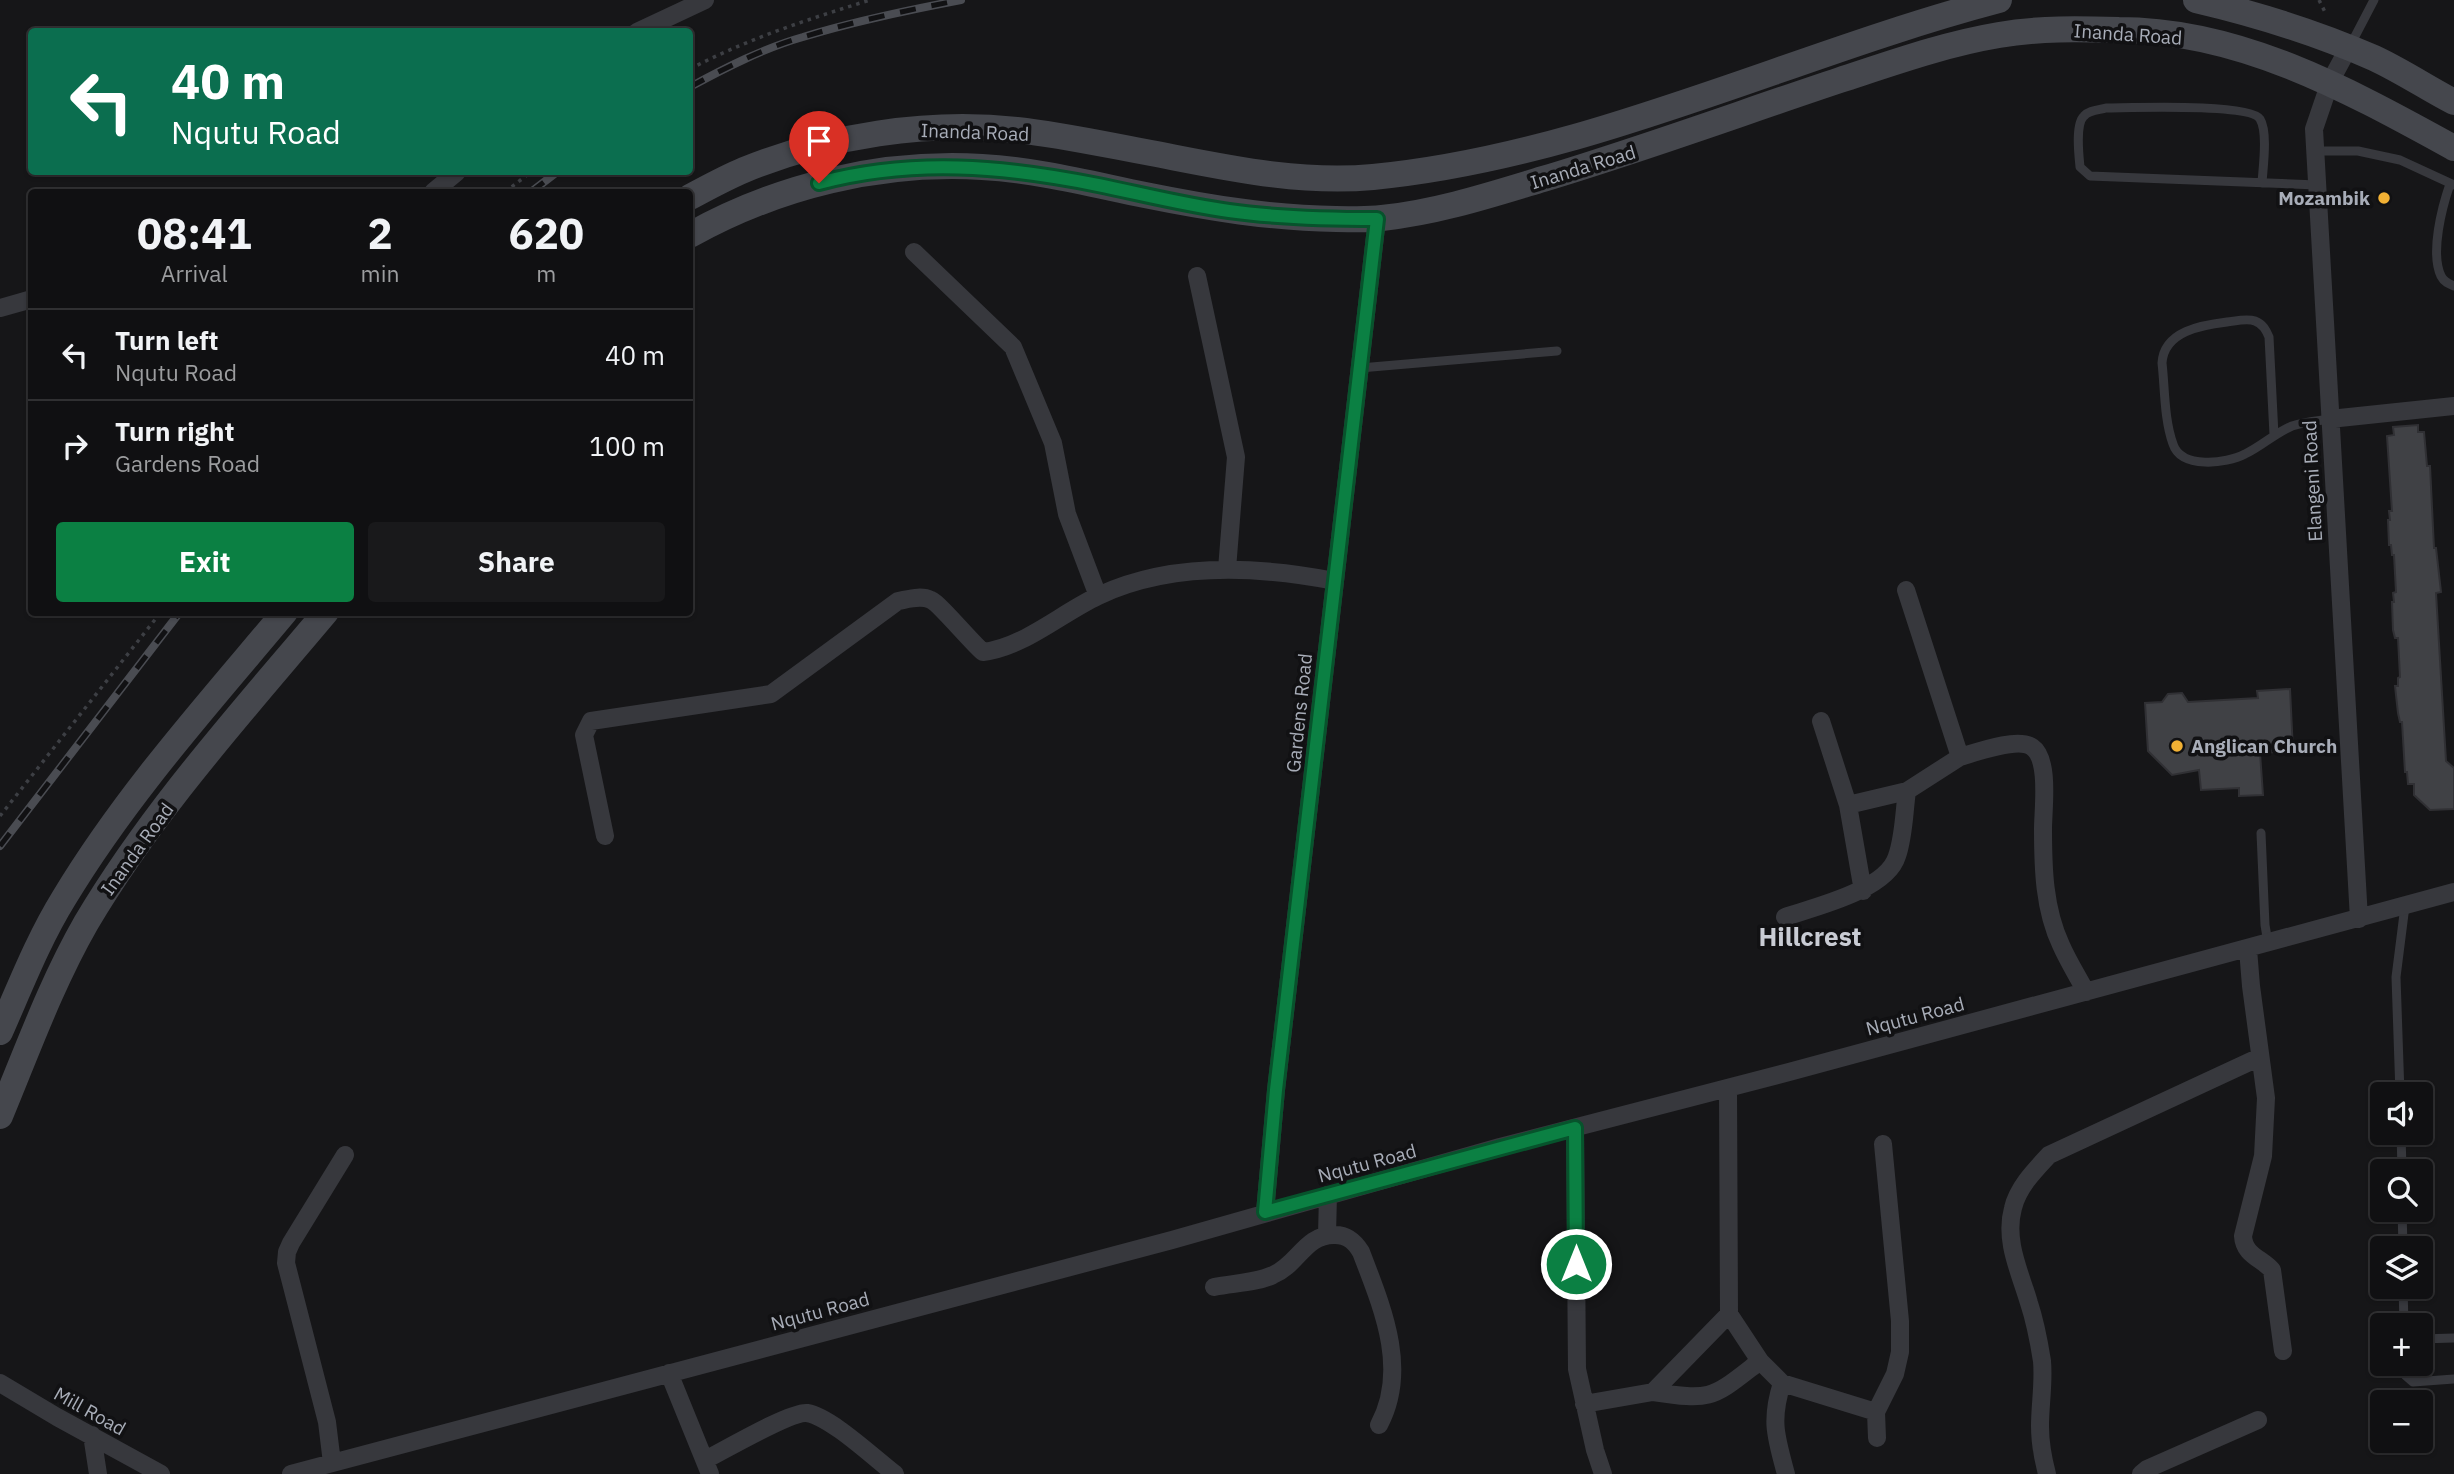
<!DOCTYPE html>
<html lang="en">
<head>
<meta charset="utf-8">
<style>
  :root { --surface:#101012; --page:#19191b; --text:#f1f3f6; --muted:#9c9d9f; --line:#303032; --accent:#0b8043 }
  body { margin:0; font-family:"IBM Plex Sans",sans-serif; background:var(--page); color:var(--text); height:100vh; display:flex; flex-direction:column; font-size:26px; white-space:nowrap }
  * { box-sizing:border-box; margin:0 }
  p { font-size:23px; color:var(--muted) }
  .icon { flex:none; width:38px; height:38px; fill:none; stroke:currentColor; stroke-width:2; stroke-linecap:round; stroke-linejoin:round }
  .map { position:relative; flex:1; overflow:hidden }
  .drawer { position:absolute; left:28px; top:189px; width:665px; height:427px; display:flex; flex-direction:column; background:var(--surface); border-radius:7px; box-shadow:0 2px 5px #0004,0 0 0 2px var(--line) }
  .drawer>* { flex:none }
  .guide { position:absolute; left:28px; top:28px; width:665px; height:147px; border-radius:7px; box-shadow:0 2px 5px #0004,0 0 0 2px var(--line); background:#0b6e4f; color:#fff; overflow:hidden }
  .buttons { position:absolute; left:2370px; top:1082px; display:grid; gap:14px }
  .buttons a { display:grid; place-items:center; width:63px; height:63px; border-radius:7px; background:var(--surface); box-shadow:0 2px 5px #0004,0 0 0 2px var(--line); font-size:35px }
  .pin { position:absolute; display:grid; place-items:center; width:60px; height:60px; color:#fff; margin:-72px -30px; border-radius:50% 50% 50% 0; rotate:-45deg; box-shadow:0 0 7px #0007 }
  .pin .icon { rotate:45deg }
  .me { position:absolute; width:77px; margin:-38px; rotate:0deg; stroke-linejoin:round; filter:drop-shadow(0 0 5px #0008) }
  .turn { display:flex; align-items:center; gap:24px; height:147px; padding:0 28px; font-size:32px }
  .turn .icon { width:91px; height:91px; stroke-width:2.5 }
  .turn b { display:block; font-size:49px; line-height:60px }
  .eta { display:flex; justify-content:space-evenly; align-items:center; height:119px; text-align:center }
  .eta b { font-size:42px; font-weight:700; line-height:49px }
  .action { display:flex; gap:14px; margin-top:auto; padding:14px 28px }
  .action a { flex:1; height:80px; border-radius:7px; background:var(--accent); color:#fff; font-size:28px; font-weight:700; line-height:80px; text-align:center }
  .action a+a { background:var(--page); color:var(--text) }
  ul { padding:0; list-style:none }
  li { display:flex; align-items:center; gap:21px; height:91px; padding:0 28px; border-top:2px solid var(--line) }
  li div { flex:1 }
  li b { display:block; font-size:26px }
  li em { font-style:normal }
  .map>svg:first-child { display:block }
  .building { fill:#404145; stroke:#303034; stroke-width:2 }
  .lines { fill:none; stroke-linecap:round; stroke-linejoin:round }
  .path { stroke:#3d3f44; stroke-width:3.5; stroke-dasharray:3.5 5; stroke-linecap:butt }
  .lane { stroke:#37383d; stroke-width:9 }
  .street { stroke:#37383d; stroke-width:18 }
  .secondary { stroke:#45474d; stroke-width:26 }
  .rail-casing { stroke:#4a4c52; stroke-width:8 }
  .rail { stroke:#111113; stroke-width:5; stroke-dasharray:16; stroke-linecap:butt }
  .route-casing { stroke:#07532c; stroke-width:18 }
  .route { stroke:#0b8043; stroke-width:12 }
  .poi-dot { fill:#f2b134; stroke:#111113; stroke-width:2.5 }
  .labels { text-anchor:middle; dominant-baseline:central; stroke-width:7; stroke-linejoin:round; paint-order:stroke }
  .street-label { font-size:19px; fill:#a8adb8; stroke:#111113 }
  .poi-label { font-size:19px; font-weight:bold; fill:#a8adb8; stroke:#111113; text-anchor:end }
  .district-label { font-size:26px; font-weight:bold; fill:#c9ccd4; stroke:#111113 }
</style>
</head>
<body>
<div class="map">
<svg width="2454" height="1474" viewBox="0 0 2454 1474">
  <rect width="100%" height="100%" fill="#161618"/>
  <!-- building -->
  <path class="building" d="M2418 425V432H2424L2427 466H2430L2434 548H2436L2441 592 2436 593 2446 761 2454 768V809L2430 810 2414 795V784H2408L2407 772H2405L2402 722H2400L2398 713 2395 686H2398V678L2400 677 2398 638H2395L2393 630 2392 602H2394L2393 593 2396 592 2394 555H2392L2391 545H2389L2388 520H2390L2389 511H2392L2387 436 2394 435 2393 427Z
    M2290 689 2293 751 2260 753 2263 795 2239 796V788L2201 790 2199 770 2172 775 2148 751 2145 703 2162 702 2168 694 2182 693 2188 702 2258 698 2257 691Z"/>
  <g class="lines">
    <!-- path -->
    <path class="path" d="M2319 0 2325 12
      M690 69C747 39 809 19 870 0
      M505 192 531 172
      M0 816 161 612"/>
    <!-- lane -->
    <path class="lane" d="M2350 46 2374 0
      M2316 151H2358L2400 160 2454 185
      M2262 183C2263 167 2268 132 2260 119 2250 103 2129 108 2106 108 2099 110 2089 110 2084 116 2075 124 2079 156 2080 167L2090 176 2317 185
      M2450 184C2442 207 2430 253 2441 276 2444 282 2449 284 2454 286
      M1360 368 1557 351
      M2274 435 2269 337C2266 330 2263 324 2255 321 2247 318 2236 321 2227 322 2202 325 2164 331 2162 363 2165 389 2164 419 2173 444 2181 469 2226 464 2245 454 2262 446 2275 433 2292 426 2304 422 2318 421 2330 419
      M2261 833 2265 925 2268 943
      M2400 1094 2396 977 2405 906
      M2401 1132 2402 1171
      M2402 1209 2403 1248
      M2403 1286 2404 1325
      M2420 1339 2454 1338
      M2404 1363 2405 1375 2413 1382 2454 1379"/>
    <!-- street -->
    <path class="street" d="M637 32 705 0
      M2349 47 2330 82 2314 129 2359 919
      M433 192 457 172
      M914 252 1013 347 1053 443 1067 514 1098 596
      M1197 276 1236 457 1227 569
      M0 308 32 299
      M2330 419 2454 406
      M1906 590 1960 757C1977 752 2018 737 2032 747 2050 759 2043 809 2043 829 2043 868 2044 909 2061 945 2068 961 2078 977 2086 992
      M1821 721 1848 805 1863 891
      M1848 805 1907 791 1960 757
      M605 836 584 735 591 721 771 694 898 601C909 599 921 595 931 600 939 603 972 643 983 652 1024 647 1060 614 1098 596 1170 562 1258 566 1335 581
      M1785 917C1815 907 1887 890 1897 856 1904 836 1904 812 1907 791
      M2248 949 2251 986 2266 1098 2263 1156 2243 1236C2244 1255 2261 1258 2272 1270L2283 1351
      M1728 1088 1729 1314 1760 1361 1782 1383 1876 1412
      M1575 1128 1577 1369 1595 1450 1603 1474
      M1265 1212 1276 1090 1377 219
      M1327 1235 1328 1195
      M1214 1287C1233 1283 1256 1283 1273 1275 1298 1265 1305 1234 1335 1235 1348 1235 1355 1242 1361 1252 1382 1307 1409 1369 1379 1425
      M669 1373 710 1474
      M0 1383 57 1417 161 1474
      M1782 1383C1770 1421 1776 1437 1786 1474
      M1653 1392C1714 1401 1712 1398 1760 1361
      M1584 1404 1653 1392 1729 1314
      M92 1435 98 1474
      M1877 1438 1876 1412 1895 1374 1900 1352V1321L1883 1144
      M705 1460C723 1451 791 1411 807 1413 831 1417 874 1458 895 1474
      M332 1463 327 1422 286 1263 287 1252 291 1243 345 1155
      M291 1474 1172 1240 1500 1147 1789 1072 2454 892
      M2047 1474C2043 1459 2040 1442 2040 1426 2040 1404 2044 1383 2042 1361 2039 1342 2035 1321 2029 1303 2020 1272 2004 1241 2013 1208 2018 1187 2035 1170 2049 1155L2260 1057
      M2141 1474 2147 1469 2258 1420"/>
    <!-- secondary -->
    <path class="secondary" d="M2196 0C2256 14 2317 33 2374 58 2402 71 2427 88 2454 102
      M690 197C707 188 725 178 744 170 827 136 928 120 1017 130 1062 135 1107 145 1151 153 1224 167 1298 184 1373 177 1590 156 1790 55 1999 0
      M690 235C778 186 880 161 982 167 1036 170 1091 184 1145 195 1209 208 1271 218 1336 219 1352 219 1367 220 1382 218 1438 212 1490 195 1543 179 1643 149 1741 113 1840 80 1892 63 1945 44 1999 35 2039 28 2079 29 2119 30 2241 30 2350 91 2454 148
      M0 1032C20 987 38 940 64 898 126 795 208 704 285 612
      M0 1116C27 1051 51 984 86 923 153 810 242 712 326 612"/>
    <defs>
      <path id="rail" d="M690 87C725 68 764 48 803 37 855 21 908 10 961 0
        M531 192 557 172
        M0 846 180 612"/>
    </defs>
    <!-- rail casing -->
    <use href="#rail" class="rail-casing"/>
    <!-- rail -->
    <use href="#rail" class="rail"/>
  </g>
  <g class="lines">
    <defs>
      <path id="route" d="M819 183C913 158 1004 166 1098 185 1142 194 1185 205 1229 211 1278 218 1327 219 1377 219L1276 1090 1265 1212 1575 1128 1576 1264"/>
    </defs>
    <!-- route casing -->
    <use href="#route" class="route-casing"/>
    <!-- route -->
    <use href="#route" class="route"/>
  </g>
  <!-- markers -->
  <g class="poi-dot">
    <circle cx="2384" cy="198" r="7"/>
    <circle cx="2177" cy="746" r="7"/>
  </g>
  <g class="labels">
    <!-- street labels -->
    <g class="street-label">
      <text transform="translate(2128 34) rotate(4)">Inanda Road</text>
      <text transform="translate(975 132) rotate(2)">Inanda Road</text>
      <text transform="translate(1583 167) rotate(-17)">Inanda Road</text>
      <text transform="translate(2312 481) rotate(-93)">Elangeni Road</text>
      <text transform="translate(1299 713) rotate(-84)">Gardens Road</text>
      <text transform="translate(137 849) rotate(-54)">Inanda Road</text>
      <text transform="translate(1915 1016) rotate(-15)">Nqutu Road</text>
      <text transform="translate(1367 1163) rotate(-15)">Nqutu Road</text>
      <text transform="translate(820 1311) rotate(-15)">Nqutu Road</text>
      <text transform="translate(90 1411) rotate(29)">Mill Road</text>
    </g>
    <!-- poi labels -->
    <g class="poi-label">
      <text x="2370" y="198">Mozambik</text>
      <text x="2191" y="746" text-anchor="start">Anglican Church</text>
    </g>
    <!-- district labels -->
    <g class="district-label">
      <text x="1810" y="936">Hillcrest</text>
    </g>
  </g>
</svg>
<div class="buttons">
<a><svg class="icon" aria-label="sound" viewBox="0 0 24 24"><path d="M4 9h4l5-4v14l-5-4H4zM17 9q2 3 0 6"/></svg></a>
<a><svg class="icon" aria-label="search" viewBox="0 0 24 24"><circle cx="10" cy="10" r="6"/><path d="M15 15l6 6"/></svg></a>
<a><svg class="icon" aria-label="layers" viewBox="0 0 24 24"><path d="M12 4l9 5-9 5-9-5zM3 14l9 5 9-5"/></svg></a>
<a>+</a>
<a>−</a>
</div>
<div class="pin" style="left:819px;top:183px;background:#d93025"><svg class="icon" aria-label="arrive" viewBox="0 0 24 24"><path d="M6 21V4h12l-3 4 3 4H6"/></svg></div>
<svg class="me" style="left:1576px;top:1264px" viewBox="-20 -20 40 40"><circle r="17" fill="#0b8043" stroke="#fff" stroke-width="3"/><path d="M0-11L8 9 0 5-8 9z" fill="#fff"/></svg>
<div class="guide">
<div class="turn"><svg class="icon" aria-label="left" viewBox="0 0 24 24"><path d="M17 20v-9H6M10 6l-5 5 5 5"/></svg><div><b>40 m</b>Nqutu Road</div></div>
</div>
<section class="drawer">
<div class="eta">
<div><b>08:41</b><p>Arrival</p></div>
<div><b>2</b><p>min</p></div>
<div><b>620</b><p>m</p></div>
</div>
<ul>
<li><svg class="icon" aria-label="left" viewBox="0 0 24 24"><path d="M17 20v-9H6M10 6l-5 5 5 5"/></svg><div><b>Turn left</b><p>Nqutu Road</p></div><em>40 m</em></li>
<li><svg class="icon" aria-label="right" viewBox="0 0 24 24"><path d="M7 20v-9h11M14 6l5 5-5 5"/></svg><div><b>Turn right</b><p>Gardens Road</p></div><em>100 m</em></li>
</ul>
<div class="action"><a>Exit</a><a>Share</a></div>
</section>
</div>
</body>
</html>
